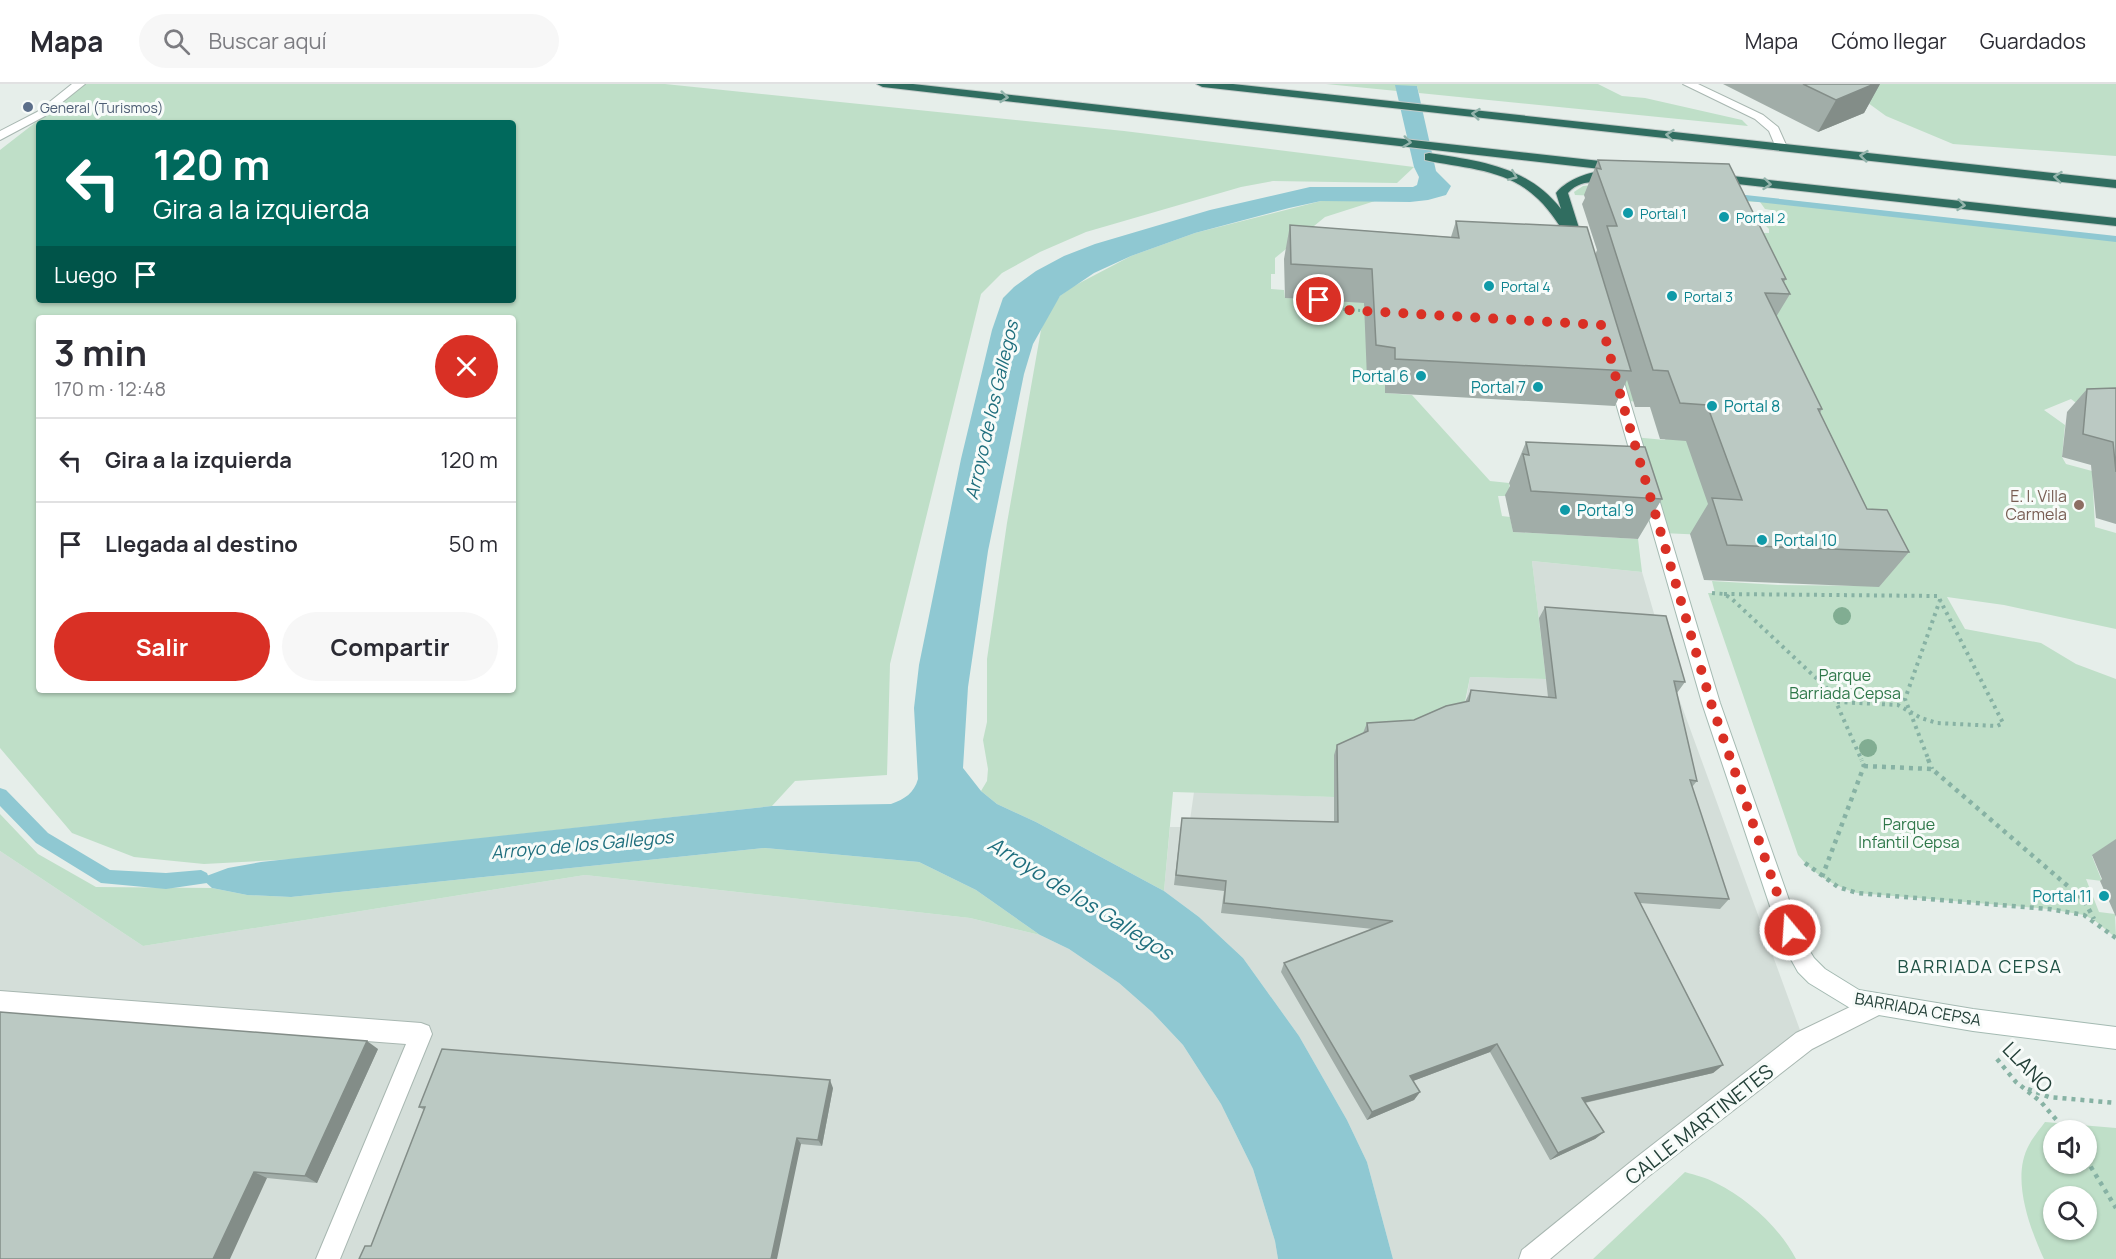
<!DOCTYPE html>
<html lang="es">
<head>
<meta charset="utf-8">
<style>
  :root { --surface:#fff; --page:#f7f7f7; --text:#2b2b33; --muted:#7c7c81; --line:#e1e1e2; --accent:#d93025 }
  body { margin:0; font-family:Manrope,sans-serif; background:var(--page); color:var(--text); height:100vh; display:flex; flex-direction:column; font-size:22px; white-space:nowrap }
  * { box-sizing:border-box; margin:0 }
  p { font-size:20px; color:var(--muted) }
  .icon { flex:none; width:33px; height:33px; fill:none; stroke:currentColor; stroke-width:2; stroke-linecap:round; stroke-linejoin:round }
  .map { position:relative; flex:1; overflow:hidden }
  .panel { position:absolute; left:36px; top:231px; width:480px; height:378px; display:flex; flex-direction:column; background:var(--surface); border-radius:6px; box-shadow:0 2px 4px #0004 }
  .panel>* { flex:none }
  .guide { position:absolute; left:36px; top:36px; width:480px; height:183px; border-radius:6px; box-shadow:0 2px 4px #0004; background:#00695c; color:#fff; overflow:hidden }
  .buttons { position:absolute; left:2043px; top:1036px; display:grid; gap:12px }
  .buttons a { display:grid; place-items:center; width:54px; height:54px; border-radius:50%; background:var(--surface); box-shadow:0 2px 4px #0004; font-size:30px }
  .pin { position:absolute; display:grid; place-items:center; width:51px; height:51px; color:#fff; margin:-26px; border:3px solid #fff; border-radius:50%; box-shadow:0 2px 6px #0007 }
  .me { position:absolute; width:66px; margin:-33px; rotate:342deg; stroke-linejoin:round; filter:drop-shadow(0 0 4px #0008) }
  .turn { display:flex; align-items:center; gap:21px; height:126px; padding:0 18px; font-size:27px }
  .turn .icon { width:78px; height:78px; stroke-width:2.5 }
  .turn b { display:block; font-size:42px; line-height:51px }
  .then { display:flex; align-items:center; height:57px; padding:0 18px; background:#0003; gap:12px; font-size:22px }
  .round { display:grid; place-items:center; flex:none; width:63px; height:63px; border-radius:32px; background:var(--page) }
  .summary { display:flex; align-items:center; justify-content:space-between; height:102px; padding:0 18px }
  h1 { font-size:36px; font-weight:700; line-height:45px }
  .action { display:flex; gap:12px; margin-top:auto; padding:12px 18px }
  .action a { flex:1; height:69px; border-radius:36px; background:var(--accent); color:#fff; font-size:24px; font-weight:700; line-height:69px; text-align:center }
  .action a+a { background:var(--page); color:var(--text) }
  ul { padding:0; list-style:none }
  li { display:flex; align-items:center; gap:18px; height:84px; padding:0 18px; border-top:2px solid var(--line) }
  li div { flex:1 }
  li b { display:block; font-size:22px }
  li em { font-style:normal }
  header { display:flex; align-items:center; gap:36px; box-sizing:border-box; height:84px; padding:0 30px; background:var(--surface); border-bottom:2px solid var(--line) }
  header strong { font-size:28px }
  nav { display:flex; gap:33px; margin-inline-start:auto; font-size:21px }
  .search { width:420px; height:54px; background:var(--page); display:flex; align-items:center; gap:15px; box-sizing:border-box; padding:0 21px; border-radius:33px; color:var(--muted); font-size:22px }
  .map>svg:first-child { display:block }
  .built { fill:#d4ded9 }
  .green { fill:#bfdfc8; fill-rule:evenodd }
  .water { fill:#8fc8d2 }
  .lines { fill:none; stroke-linecap:round; stroke-linejoin:round }
  .stream { fill:#8fc8d2; fill-rule:evenodd }
  .lane-casing { stroke:#a8b7b1; stroke-width:2 }
  .street-casing { stroke:#a8b7b1; stroke-width:2 }
  .secondary-casing { stroke:#a4bab2; stroke-width:2 }
  .highway-casing { stroke:#c2cac8; stroke-width:2 }
  .path-far2 { stroke:#87b2a4; stroke-width:3; stroke-dasharray:2 3; stroke-linecap:butt }
  .path-far1 { stroke:#87b2a4; stroke-width:4; stroke-dasharray:3 4.5; stroke-linecap:butt }
  .path { stroke:#87b2a4; stroke-width:4.5; stroke-dasharray:4 5; stroke-linecap:butt }
  .lane { fill:#fff; fill-rule:evenodd }
  .street { fill:#fff; fill-rule:evenodd }
  .secondary { fill:#fff; fill-rule:evenodd }
  .highway { fill:#306d60; fill-rule:evenodd }
  .tree { fill:#81ad92 }
  .wall { fill:#a1ada8 }
  .shaded-wall { fill:#838d88 }
  .building { fill:#bbc9c3; stroke:#838d88; stroke-width:1.5 }
  .oneway { stroke:#94b4ac }
  .route { stroke:#d93025; stroke-width:10; stroke-dasharray:0 18 }
  .service-dot { fill:#5c6f8a; stroke:#f7fbf9; stroke-width:2 }
  .culture-dot { fill:#0f9aa8; stroke:#f7fbf9; stroke-width:2 }
  .education-dot { fill:#8d6e63; stroke:#f7fbf9; stroke-width:2 }
  .labels { text-anchor:middle; dominant-baseline:central; stroke-width:6; stroke-linejoin:round; paint-order:stroke }
  .far-service-label { font-size:14px; fill:#4e5e75; stroke:#f7fbf9; text-anchor:start }
  .far-culture-label { font-size:14px; fill:#0d838f; stroke:#f7fbf9; text-anchor:start }
  .culture-label { font-size:16px; fill:#0d838f; stroke:#f7fbf9; text-anchor:end }
  .education-label { font-size:16px; fill:#785e54; stroke:#f7fbf9; text-anchor:end }
  .park-label { font-size:16px; fill:#2f784a; stroke:#f7fbf9 }
  .street-label { font-size:16px; fill:#244139; stroke:#f7fbf9 }
  .water-label { font-size:18px; font-style:italic; fill:#1e6e7d; stroke:#f7fbf9 }
  .neighbourhood-label { font-size:18px; letter-spacing:1.5px; fill:#205346; stroke:#f7fbf9 }
  .near-street-label { font-size:20px; fill:#244139; stroke:#f7fbf9 }
  .near-water-label { font-size:21px; font-style:italic; fill:#1e6e7d; stroke:#f7fbf9 }
</style>
</head>
<body>
<header>
<strong>Mapa</strong>
<div class="search"><svg class="icon" aria-label="search" viewBox="0 0 24 24"><circle cx="10" cy="10" r="6"/><path d="M15 15l6 6"/></svg>Buscar aquí</div>
<nav><a>Mapa</a><a>Cómo llegar</a><a>Guardados</a></nav>
</header>
<div class="map">
<svg width="2116" height="1175" viewBox="0 0 2116 1175">
  <rect width="100%" height="100%" fill="#e6eeea"/>
  <!-- built -->
  <path class="built" d="M1532 477 1642 488 1677 609 1804 957 1531 1175H1393L1367 1078 1347 1036 1299 952 1243 874 1199 833 1164 807 1170 743H1189L1194 708 1334 713 1466 617 1470 593 1546 595Z
    M0 767 143 862 585 791 970 834 1040 851 1069 865 1119 899 1152 928 1183 961 1221 1020 1253 1085 1275 1157 1278 1175H0Z"/>
  <!-- green -->
  <path class="green" d="M85 0H665L1124 47 1414 83 1397 99 1273 97 1241 103 1086 148 1040 168 1002 189 981 210 890 580 887 691 795 697 772 722 296 775 204 780 134 773 72 749 0 664V66ZM39 39H513V216H39ZM39 234H513V606H39Z
    M1326 0H1598L1622 12 1645 14 1742 36 1748 42 1419 9 1417 2H1396L1397 7Z
    M1842 0H2116V72L1953 60 1886 32Z
    M1593 101 1739 111 2116 153V327L2096 334 2071 315 2044 326 2065 341 2062 373 2066 380 2092 387 2095 443 2116 449V545L2004 521 1947 513 1965 545 2041 559 2076 580 2116 595V773L2092 772 2102 797 2086 795 2099 828 2115 830 2116 854 2094 836 2084 831 2049 825 1857 809C1834 802 1813 790 1798 771L1708 509H1715L1712 497 1778 501 1879 502 1728 452 1662 449 1633 353 1665 356 1681 319 1622 317 1611 279 1724 148 1769 149V145L1765 141 1779 139 1771 126 1765 125 1760 118 1575 111 1574 108 1583 102Z
    M1321 117H1375L1325 133 1275 174V190H1271V205L1284 206 1285 214 1372 219 1367 295 1385 298 1386 309 1412 311 1490 397 1509 399 1511 412H1498L1502 432 1510 433 1513 448 1638 455 1642 488 1532 477 1546 595 1470 593 1463 628 1334 713 1173 708 1164 807 1036 738 997 720 981 707 987 697 988 685 983 656 987 638V575L1007 439 1041 246 1049 227 1060 212 1072 203 1131 172 1195 149Z
    M0 730 38 770 96 803 212 804 247 811 291 813 765 764 919 778 976 806 1040 851 970 834 585 791 143 862 0 767Z
    M2045 1038 2116 1044V1175H2044L2043 1173C2029 1142 2011 1093 2029 1061 2033 1053 2040 1045 2045 1038ZM2054 1047H2086V1080H2054ZM2054 1113H2086V1146H2054Z
    M1685 1088C1695 1091 1707 1094 1716 1099 1747 1114 1780 1144 1796 1175H1593Z"/>
  <!-- water -->
  <path class="water" d="M1395 1 1417 2 1436 87 1451 102 1446 111 1428 116 1410 118 1321 117 1289 124 1195 149 1131 172 1094 189 1060 212 1033 260 1024 290 988 467 968 603 963 684 981 707 997 720 1036 738 1164 807 1199 833 1243 874 1299 952 1347 1036 1367 1078 1393 1175H1278L1275 1157 1253 1085 1221 1020 1183 961 1152 928 1119 899 1069 865 1040 851 976 806 919 778 765 764 291 813 247 811 212 804 201 794 228 784 261 778 772 722 891 720C905 715 914 709 918 695L914 624 919 581 961 375 992 246 1003 214 1014 203 1036 187 1064 172 1095 160 1210 126 1310 103H1413L1417 101 1419 93 1414 83Z"/>
  <g class="lines">
    <!-- stream -->
    <path class="stream" d="M1727 109 2116 152V158L1723 114V110Z
      M0 704 6 706 48 749 110 786 166 789 201 786 207 789 209 794 207 799 166 805 101 799 36 759 0 722Z"/>
    <defs>
      <path id="lane" d="M72 0H85L45 32 0 56V47L37 28Z
        M0 907 421 939 429 942 432 950 340 1175H316L406 960 0 929Z"/>
      <path id="street" d="M1683 0H1698L1763 31 1778 43 1787 63 1781 67 1777 66 1769 47 1755 35Z
        M1877 910 1885 914 1888 921 1885 928 1812 965 1649 1092 1550 1175H1519L1522 1166 1633 1076 1796 949Z"/>
      <path id="secondary" d="M1614 283 1621 288 1720 619 1803 856 1814 874 1825 885 1859 906 1973 925 2116 943V965L1973 947 1855 927 1809 899 1798 888 1783 861 1702 619 1607 288Z"/>
      <path id="highway" d="M877 0H913L1618 79 1624 83 1618 87 883 3Z
        M1196 0H1233L2116 96V104L1202 3Z
        M1429 69C1479 77 1528 82 1561 125L1556 109C1567 94 1605 79 1620 93 1606 104 1585 90 1568 109L1579 144 1576 147 1584 157 1577 161 1572 160C1561 145 1552 128 1538 115 1506 84 1465 85 1425 76V70Z
        M1714 90 2116 134V142L1710 97 1708 94Z"/>
    </defs>
    <!-- lane casing -->
    <use href="#lane" class="lane-casing"/>
    <!-- street casing -->
    <use href="#street" class="street-casing"/>
    <!-- secondary casing -->
    <use href="#secondary" class="secondary-casing"/>
    <!-- highway casing -->
    <use href="#highway" class="highway-casing"/>
    <!-- path-far2 -->
    <path class="path-far2" d="M1319 216V221L1324 224 1369 227"/>
    <!-- path-far1 -->
    <path class="path-far1" d="M1712 509 1724 510 1732 515 1832 609 1862 677
      M1724 510 1938 512 1940 516 1905 615 1929 677
      M1837 618 1898 621 1921 634 1937 639 1997 642 2003 639 1940 516"/>
    <!-- path -->
    <path class="path" d="M1928 675 1932 685
      M1864 682 1932 685 2084 816 2094 835
      M1805 779 1838 803 1857 809 2049 825 2084 831 2116 854
      M1822 793 1864 682 1861 675
      M1997 975 2016 998 2041 1018 2066 1047
      M2028 1005 2049 1013 2116 1019
      M2086 1075 2116 1124"/>
    <!-- lane -->
    <use href="#lane" class="lane"/>
    <!-- street -->
    <use href="#street" class="street"/>
    <!-- secondary -->
    <use href="#secondary" class="secondary"/>
    <!-- highway -->
    <use href="#highway" class="highway"/>
  </g>
  <!-- trees -->
  <g class="tree">
    <circle cx="1842" cy="532" r="9"/>
    <circle cx="1868" cy="664" r="9"/>
  </g>
  <!-- wall -->
  <path class="wall" d="M1723 0H1880L1864 29 1818 48Z
    M1598 76 1786 195 1784 198 1790 210 1776 233 1822 325 1820 329 1867 425 1909 468 1879 503 1704 496 1690 450 1708 420 1686 357 1660 355 1650 323H1635L1627 296 1615 322 1385 309V298L1367 295 1364 219 1285 214 1284 175 1290 141 1451 153 1456 137 1595 171 1597 166 1582 120 1585 114 1584 111Z
    M2116 304V440L2096 434 2091 381 2062 373 2067 328 2087 305Z
    M1526 358 1662 415 1638 455 1513 448 1505 411 1510 402 1509 399Z
    M1545 523 1685 598 1677 609 1697 697 1692 703 1729 815 1720 825 1640 819 1723 981 1713 989 1585 1019 1604 1048 1595 1055 1550 1076 1490 968 1413 997 1420 1008 1414 1016 1367 1036 1281 888 1284 879 1373 845 1221 829 1224 807 1174 801 1182 734 1334 738V671L1337 661 1363 649 1367 639 1414 636 1465 618 1471 606 1548 613 1539 534Z
    M2116 755V833L2100 797 2102 795 2092 771Z
    M378 965 317 1099 267 1094 0 1175Z
    M833 1004 822 1062 424 1026 419 1023Z"/>
  <!-- shaded-wall -->
  <path class="shaded-wall" d="M1874 0H1880L1864 29 1818 48 1836 16Z
    M367 957 378 965 317 1099 305 1092Z
    M1497 960 1490 968 1405 1000 1410 992Z
    M1723 981 1713 989 1574 1021 1582 1014Z
    M830 996 833 1004 822 1062 818 1056Z
    M1420 1008 1414 1016 1367 1036 1372 1028Z
    M1604 1048 1595 1055 1550 1076 1558 1069Z
    M797 1054 801 1060 777 1175H771Z
    M254 1088 267 1094 230 1175H213Z"/>
  <!-- building -->
  <path class="building" d="M1803 0H1874L1836 16Z
    M1598 76 1729 80 1786 195H1782L1790 210 1765 209 1822 325H1818L1867 425 1887 426 1909 468 1727 461 1712 414 1742 416 1707 321 1680 319 1668 287 1653 286 1607 142H1617L1596 84 1601 85Z
    M1456 137 1587 143 1631 287 1395 275V264L1376 261 1372 185 1291 180 1290 141 1459 154Z
    M2116 304V388L2113 358 2083 350 2087 305Z
    M1526 358 1645 363 1662 415 1531 407 1523 370 1529 371Z
    M1545 523 1666 532 1685 598 1674 597 1697 697 1690 696 1729 815 1635 809 1723 981 1582 1014 1604 1048 1558 1069 1497 960 1410 992 1420 1008 1372 1028 1284 879 1393 837 1224 819 1226 797 1176 791 1182 734 1338 738 1337 661 1368 647 1367 639 1414 636 1446 622 1469 617 1471 606 1556 614Z
    M0 928 367 957 305 1092 254 1088 213 1175H0Z
    M442 965 830 996 818 1056 797 1054 771 1175H359L365 1162H371L425 1023H419Z"/>
  <!-- one-way arrows -->
  <defs><path id="oneway-chevron" d="M-2-3.5L2.5 0L-2 3.5" fill="none" stroke-width="1.6" stroke-linecap="round" stroke-linejoin="round" transform="scale(1.5)"/></defs>
  <g class="oneway">
    <use href="#oneway-chevron" transform="translate(1004 13) rotate(6)"/>
    <use href="#oneway-chevron" transform="translate(1476 30) rotate(-174)"/>
    <use href="#oneway-chevron" transform="translate(1670 51) rotate(-174)"/>
    <use href="#oneway-chevron" transform="translate(1407 58) rotate(7)"/>
    <use href="#oneway-chevron" transform="translate(1864 72) rotate(-174)"/>
    <use href="#oneway-chevron" transform="translate(1513 92) rotate(23)"/>
    <use href="#oneway-chevron" transform="translate(2058 93) rotate(-174)"/>
    <use href="#oneway-chevron" transform="translate(1767 100) rotate(6)"/>
    <use href="#oneway-chevron" transform="translate(1961 121) rotate(6)"/>
  </g>
  <g class="lines">
    <!-- route -->
    <path class="route" d="M1319 216 1320 222 1330 225 1602 241 1622 317 1711 619 1790 846"/>
  </g>
  <!-- markers -->
  <circle class="service-dot" cx="28" cy="23" r="6"/>
  <g class="culture-dot">
    <circle cx="1628" cy="129" r="6"/>
    <circle cx="1724" cy="133" r="6"/>
    <circle cx="1489" cy="202" r="6"/>
    <circle cx="1672" cy="212" r="6"/>
    <circle cx="1421" cy="292" r="6"/>
    <circle cx="1538" cy="303" r="6"/>
    <circle cx="1712" cy="322" r="6"/>
    <circle cx="1565" cy="426" r="6"/>
    <circle cx="1762" cy="456" r="6"/>
    <circle cx="2104" cy="812" r="6"/>
  </g>
  <circle class="education-dot" cx="2079" cy="421" r="6"/>
  <g class="labels">
    <!-- far-service labels -->
    <g class="far-service-label">
      <text x="40" y="23">General (Turismos)</text>
    </g>
    <!-- far-culture labels -->
    <g class="far-culture-label">
      <text x="1640" y="129">Portal 1</text>
      <text x="1736" y="133">Portal 2</text>
      <text x="1501" y="202">Portal 4</text>
      <text x="1684" y="212">Portal 3</text>
    </g>
    <!-- culture labels -->
    <g class="culture-label">
      <text x="1409" y="292">Portal 6</text>
      <text x="1526" y="303">Portal 7</text>
      <text x="1724" y="322" text-anchor="start">Portal 8</text>
      <text x="1577" y="426" text-anchor="start">Portal 9</text>
      <text x="1774" y="456" text-anchor="start">Portal 10</text>
      <text x="2092" y="812">Portal 11</text>
    </g>
    <!-- education labels -->
    <g class="education-label">
      <text x="2067" y="412">E. I. Villa<tspan x="2067" dy="18">Carmela</tspan></text>
    </g>
    <!-- park labels -->
    <g class="park-label">
      <text x="1845" y="591">Parque<tspan x="1845" dy="18">Barriada Cepsa</tspan></text>
      <text x="1909" y="740">Parque<tspan x="1909" dy="18">Infantil Cepsa</tspan></text>
    </g>
    <!-- street labels -->
    <g class="street-label">
      <text transform="translate(1918 925) rotate(10)">BARRIADA CEPSA</text>
    </g>
    <!-- water labels -->
    <g class="water-label">
      <text transform="translate(991 326) rotate(-77)">Arroyo de los Gallegos</text>
      <text transform="translate(582 760) rotate(-5)">Arroyo de los Gallegos</text>
    </g>
    <!-- neighbourhood labels -->
    <g class="neighbourhood-label">
      <text x="1980" y="882">BARRIADA CEPSA</text>
    </g>
    <!-- near-street labels -->
    <g class="near-street-label">
      <text transform="translate(2028 983) rotate(46)">LLANO</text>
      <text transform="translate(1699 1040) rotate(-38)">CALLE MARTINETES</text>
    </g>
    <!-- near-water labels -->
    <g class="near-water-label">
      <text transform="translate(1081 814) rotate(32)">Arroyo de los Gallegos</text>
    </g>
  </g>
</svg>
<div class="buttons">
<a><svg class="icon" aria-label="sound" viewBox="0 0 24 24"><path d="M4 9h4l5-4v14l-5-4H4zM17 9q2 3 0 6"/></svg></a>
<a><svg class="icon" aria-label="search" viewBox="0 0 24 24"><circle cx="10" cy="10" r="6"/><path d="M15 15l6 6"/></svg></a>
</div>
<div class="pin" style="left:1319px;top:216px;background:#d93025"><svg class="icon" aria-label="arrive" viewBox="0 0 24 24"><path d="M6 21V4h12l-3 4 3 4H6"/></svg></div>
<svg class="me" style="left:1790px;top:846px" viewBox="-20 -20 40 40"><circle r="17" fill="#d93025" stroke="#fff" stroke-width="3"/><path d="M0-11L8 9 0 5-8 9z" fill="#fff"/></svg>
<div class="guide">
<div class="turn"><svg class="icon" aria-label="left" viewBox="0 0 24 24"><path d="M17 20v-9H6M10 6l-5 5 5 5"/></svg><div><b>120 m</b>Gira a la izquierda</div></div>
<div class="then">Luego<svg class="icon" aria-label="arrive" viewBox="0 0 24 24"><path d="M6 21V4h12l-3 4 3 4H6"/></svg></div>
</div>
<section class="panel">
<div class="summary"><div><h1>3 min</h1><p>170 m · 12:48</p></div><a class="round" style="background:#d93025;color:#fff"><svg class="icon" aria-label="close" viewBox="0 0 24 24"><path d="M6 6l12 12M18 6L6 18"/></svg></a></div>
<ul>
<li><svg class="icon" aria-label="left" viewBox="0 0 24 24"><path d="M17 20v-9H6M10 6l-5 5 5 5"/></svg><div><b>Gira a la izquierda</b></div><em>120 m</em></li>
<li><svg class="icon" aria-label="arrive" viewBox="0 0 24 24"><path d="M6 21V4h12l-3 4 3 4H6"/></svg><div><b>Llegada al destino</b></div><em>50 m</em></li>
</ul>
<div class="action"><a>Salir</a><a>Compartir</a></div>
</section>
</div>
</body>
</html>
